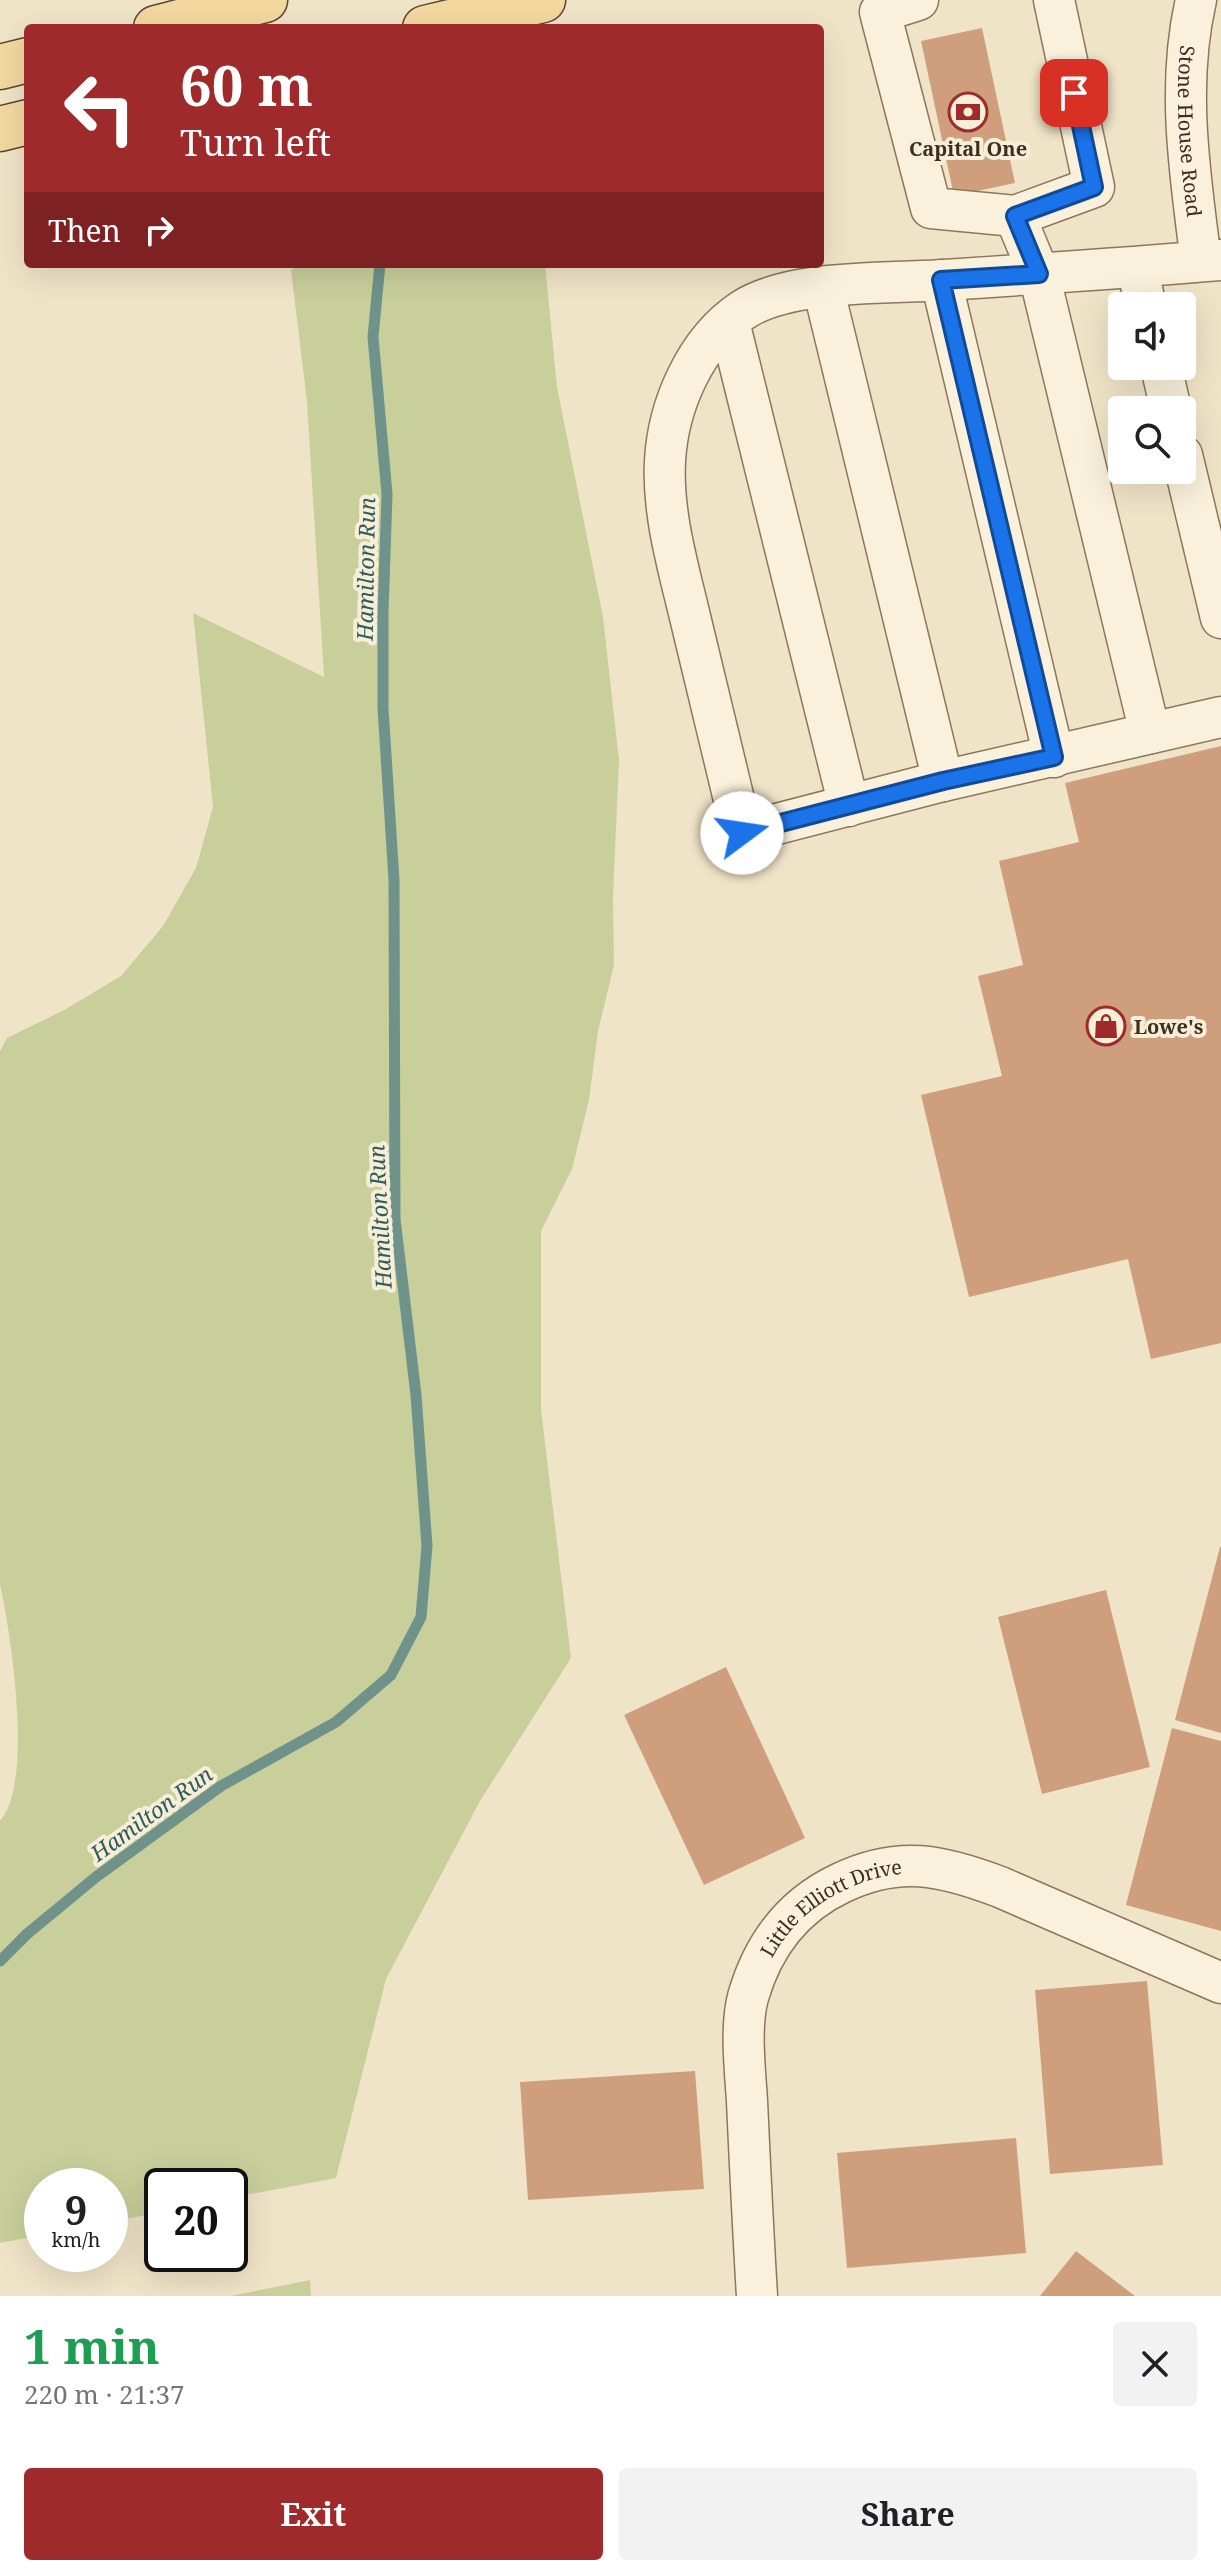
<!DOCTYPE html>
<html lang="en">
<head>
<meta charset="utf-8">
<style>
  :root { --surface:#fff; --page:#f2f2f2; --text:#202124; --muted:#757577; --accent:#9e2a2b }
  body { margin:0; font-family:"Noto Serif",serif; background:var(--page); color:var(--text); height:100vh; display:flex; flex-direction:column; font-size:30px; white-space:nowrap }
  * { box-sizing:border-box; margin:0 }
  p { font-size:26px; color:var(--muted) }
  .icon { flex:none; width:44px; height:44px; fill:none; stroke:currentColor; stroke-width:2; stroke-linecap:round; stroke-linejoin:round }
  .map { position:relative; height:2296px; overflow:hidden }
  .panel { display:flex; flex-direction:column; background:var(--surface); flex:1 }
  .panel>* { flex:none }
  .hud { position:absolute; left:24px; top:24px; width:800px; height:244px; border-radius:8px; box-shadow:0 8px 32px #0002; background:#9e2a2b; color:#fff; overflow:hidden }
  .controls { position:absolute; left:1108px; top:292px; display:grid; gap:16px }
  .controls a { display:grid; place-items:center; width:88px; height:88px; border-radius:8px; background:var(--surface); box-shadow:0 8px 32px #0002; font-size:40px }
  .speed { position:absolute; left:24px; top:2168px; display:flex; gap:16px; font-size:40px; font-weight:700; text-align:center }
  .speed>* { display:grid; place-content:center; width:104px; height:104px; border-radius:50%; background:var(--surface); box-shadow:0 8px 32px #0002; line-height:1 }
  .speed small { font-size:20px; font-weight:400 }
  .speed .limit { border:4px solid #111; border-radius:12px; background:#fff; color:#111 }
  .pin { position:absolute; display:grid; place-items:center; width:68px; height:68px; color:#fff; margin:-34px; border-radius:16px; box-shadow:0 4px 12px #0006 }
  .me { position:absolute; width:88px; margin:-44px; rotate:76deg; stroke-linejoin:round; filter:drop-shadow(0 0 6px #0008) }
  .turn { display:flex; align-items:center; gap:28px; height:168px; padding:0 24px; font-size:36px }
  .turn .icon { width:104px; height:104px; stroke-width:2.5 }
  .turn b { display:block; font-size:56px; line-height:68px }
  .then { display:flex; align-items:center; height:76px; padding:0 24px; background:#0003; gap:16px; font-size:30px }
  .round { display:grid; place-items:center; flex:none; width:84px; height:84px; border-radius:8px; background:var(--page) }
  .overview { display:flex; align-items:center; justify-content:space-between; height:136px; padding:0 24px }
  h1 { font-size:48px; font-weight:700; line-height:60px; color:#1e9e55 }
  .primary-button { display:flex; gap:16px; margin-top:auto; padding:16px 24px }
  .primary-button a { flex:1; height:92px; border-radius:8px; background:var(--accent); color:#fff; font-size:32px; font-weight:700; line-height:92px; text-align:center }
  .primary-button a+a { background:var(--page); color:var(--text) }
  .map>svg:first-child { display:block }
  .green { fill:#c9cf9b }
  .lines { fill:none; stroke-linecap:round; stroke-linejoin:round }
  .stream { stroke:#6f938a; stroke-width:11 }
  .building { fill:#cf9f7d }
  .minor-casing { stroke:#8d765c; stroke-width:43 }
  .major-casing { stroke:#5b4430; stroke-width:47 }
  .minor { stroke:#faf1dc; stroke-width:40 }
  .major { stroke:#f3d9a0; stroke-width:44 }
  .route-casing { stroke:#114b97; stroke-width:20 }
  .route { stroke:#1a73e8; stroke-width:14 }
  .labels { text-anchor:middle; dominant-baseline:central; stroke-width:8; stroke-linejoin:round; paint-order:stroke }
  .street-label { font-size:20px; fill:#3d2e20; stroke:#f7eed8 }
  .poi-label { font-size:20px; font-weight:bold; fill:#3d2e20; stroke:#f7eed8 }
  .water-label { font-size:22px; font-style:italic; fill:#2f5d5a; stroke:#f7eed8 }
</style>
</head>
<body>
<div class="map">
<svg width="1221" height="2296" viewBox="0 0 1221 2296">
  <rect width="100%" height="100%" fill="#f0e4c8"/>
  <!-- green -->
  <path class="green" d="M304 264H545L557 387 603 617 619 760 613 897 614 965 598 1031 589 1100 572 1169 541 1231V1410L571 1658 480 1801 386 1979 336 2178 230 2198V2186H162V2212L110 2222V2186H42V2235L0 2243V1821C34 1782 11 1635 0 1584V1051L7 1038 66 1009 121 976 163 926 196 868 213 807 193 613 324 677 307 402 291 270Z
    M310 2280 311 2296H231Z"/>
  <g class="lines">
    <!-- stream -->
    <path class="stream" d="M0 1961 27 1934 96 1877 221 1786 336 1722 391 1675 421 1617 427 1546 416 1395 395 1219 394 880 383 708V613L387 494 373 337 380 264"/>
  </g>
  <!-- building -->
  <path class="building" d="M982 28 1015 183 954 196 921 41Z
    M1221 746V1343L1151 1359 1128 1259 969 1297 921 1095 1002 1076 978 976 1023 965 999 861 1079 842 1065 783Z
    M1220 1547H1221V1733L1175 1720Z
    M1106 1590 1150 1767 1042 1794 998 1617Z
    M726 1667 805 1838 704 1885 624 1715Z
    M1172 1728 1221 1741V1931L1126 1905Z
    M1147 1981 1163 2165 1050 2174 1035 1990Z
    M695 2071 704 2189 528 2200 520 2082Z
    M1016 2138 1026 2253 847 2268 837 2153Z
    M1076 2251 1135 2296H1040Z"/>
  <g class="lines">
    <defs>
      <g id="minor">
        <path d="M918 0 880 12 931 208 1015 216 1094 187 1054 0"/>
        <path id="s1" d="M1196 0C1176 86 1190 175 1201 261"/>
        <path d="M1015 216 1039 274 1150 733"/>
        <path d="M1221 260C1129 268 1036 274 944 280 888 284 790 279 743 310 695 342 668 406 665 461 662 514 679 570 691 621 708 692 725 762 742 833L943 781 1221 717"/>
        <path d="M1137 268 1146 306"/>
        <path d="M941 280 1054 757"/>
        <path d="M823 287 943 781"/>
        <path d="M729 322 849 806"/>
        <path d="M1161 366 1171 410"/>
        <path d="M1182 455 1221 618"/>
        <path id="s2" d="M757 2296C753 2231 750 2166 747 2101 745 2070 740 2027 748 1997 763 1945 792 1906 841 1883 899 1855 942 1865 1000 1887L1221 1983"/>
      </g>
      <path id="major" d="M156 28 265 0
        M425 28 543 0
        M0 67 28 60
        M0 129 28 122"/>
    </defs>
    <!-- minor casing -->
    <use href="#minor" class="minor-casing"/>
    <!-- major casing -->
    <use href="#major" class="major-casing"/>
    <!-- minor -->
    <use href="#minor" class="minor"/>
    <!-- major -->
    <use href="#major" class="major"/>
  </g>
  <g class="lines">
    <defs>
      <path id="route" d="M742 833 943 781 1054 757 941 280 1039 274 1015 216 1094 187 1074 93"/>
    </defs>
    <!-- route casing -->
    <use href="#route" class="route-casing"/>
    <!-- route -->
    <use href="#route" class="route"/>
  </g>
  <!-- icons -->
  <defs>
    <symbol id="bank-ring" viewBox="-11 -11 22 22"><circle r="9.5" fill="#f7eed8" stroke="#9e2a2b" stroke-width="1.5"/><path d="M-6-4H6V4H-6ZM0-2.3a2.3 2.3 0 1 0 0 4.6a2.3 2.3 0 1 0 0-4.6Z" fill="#9e2a2b"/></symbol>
    <symbol id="shop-ring" viewBox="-11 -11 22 22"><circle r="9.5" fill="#f7eed8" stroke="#9e2a2b" stroke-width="1.5"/><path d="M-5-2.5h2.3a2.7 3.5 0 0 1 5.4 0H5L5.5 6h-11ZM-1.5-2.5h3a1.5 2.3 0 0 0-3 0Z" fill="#9e2a2b"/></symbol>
  </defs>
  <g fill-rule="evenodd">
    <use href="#bank-ring" x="946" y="90" width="44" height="44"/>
    <use href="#shop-ring" x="1084" y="1004" width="44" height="44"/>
  </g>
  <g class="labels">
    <!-- street labels -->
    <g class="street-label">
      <text stroke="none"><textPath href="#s1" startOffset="132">Stone House Road</textPath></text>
      <text stroke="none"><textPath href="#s2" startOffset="430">Little Elliott Drive</textPath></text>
    </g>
    <!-- poi labels -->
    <g class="poi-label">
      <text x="968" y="148">Capital One</text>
      <text x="1134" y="1026" text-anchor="start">Lowe's</text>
    </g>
    <!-- water labels -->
    <g class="water-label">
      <text transform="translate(365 569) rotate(-89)">Hamilton Run</text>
      <text transform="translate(379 1217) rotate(-93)">Hamilton Run</text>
      <text transform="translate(151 1813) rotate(-36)">Hamilton Run</text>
    </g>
  </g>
</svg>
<div class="controls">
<a><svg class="icon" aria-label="sound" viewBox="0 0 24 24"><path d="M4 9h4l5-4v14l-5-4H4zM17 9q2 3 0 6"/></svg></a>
<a><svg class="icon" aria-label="search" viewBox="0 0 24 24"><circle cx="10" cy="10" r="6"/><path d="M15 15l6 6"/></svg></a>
</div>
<div class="speed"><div>9<small>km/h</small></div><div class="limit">20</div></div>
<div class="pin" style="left:1074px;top:93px;background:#d93025"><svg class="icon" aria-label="arrive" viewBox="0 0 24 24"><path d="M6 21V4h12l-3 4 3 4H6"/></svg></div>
<svg class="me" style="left:742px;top:833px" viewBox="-20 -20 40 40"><circle r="19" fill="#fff"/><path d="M0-13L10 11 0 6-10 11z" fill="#1a73e8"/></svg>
<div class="hud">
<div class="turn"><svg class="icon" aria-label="left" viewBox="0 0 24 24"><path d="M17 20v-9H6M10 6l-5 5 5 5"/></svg><div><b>60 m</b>Turn left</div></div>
<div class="then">Then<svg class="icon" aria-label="right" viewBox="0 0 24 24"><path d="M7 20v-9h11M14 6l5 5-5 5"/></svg></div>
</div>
</div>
<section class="panel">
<div class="overview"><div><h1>1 min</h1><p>220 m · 21:37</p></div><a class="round"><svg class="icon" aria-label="close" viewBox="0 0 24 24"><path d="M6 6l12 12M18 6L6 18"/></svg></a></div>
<div class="primary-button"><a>Exit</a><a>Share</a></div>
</section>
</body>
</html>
